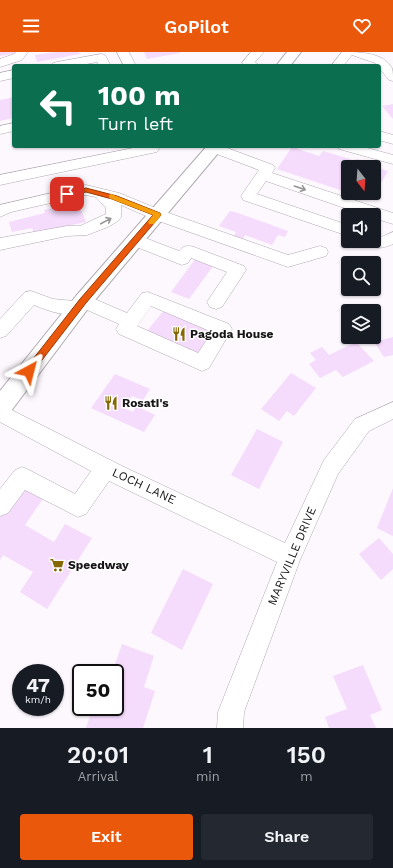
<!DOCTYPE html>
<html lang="en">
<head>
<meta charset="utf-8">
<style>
  :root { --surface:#171b24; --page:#242831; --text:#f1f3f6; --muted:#9ea1a6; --accent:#ea580c }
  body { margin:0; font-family:"Work Sans",sans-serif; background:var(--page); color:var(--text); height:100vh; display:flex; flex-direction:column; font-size:15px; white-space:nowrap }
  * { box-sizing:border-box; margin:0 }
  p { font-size:13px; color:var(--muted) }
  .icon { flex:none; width:22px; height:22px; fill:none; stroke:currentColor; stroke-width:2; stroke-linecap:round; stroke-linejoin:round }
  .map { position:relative; height:676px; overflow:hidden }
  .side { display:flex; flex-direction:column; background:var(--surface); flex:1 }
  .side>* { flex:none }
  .hud { position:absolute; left:12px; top:12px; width:369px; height:84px; border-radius:4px; box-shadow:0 1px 3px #0004; background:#0b6e4f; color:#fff; overflow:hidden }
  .needle { width:26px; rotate:163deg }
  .tools { position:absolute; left:341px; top:108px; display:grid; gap:8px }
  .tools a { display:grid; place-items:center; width:40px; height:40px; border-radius:4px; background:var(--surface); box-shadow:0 1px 3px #0004; font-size:20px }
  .speed { position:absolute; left:12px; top:612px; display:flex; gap:8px; font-size:20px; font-weight:700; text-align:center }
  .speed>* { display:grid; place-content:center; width:52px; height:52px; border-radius:50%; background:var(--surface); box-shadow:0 1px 3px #0004; line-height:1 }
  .speed small { font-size:10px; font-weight:400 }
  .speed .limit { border:2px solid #111; border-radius:6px; background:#fff; color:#111 }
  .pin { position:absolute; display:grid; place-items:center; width:34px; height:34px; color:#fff; margin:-17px; border-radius:8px; box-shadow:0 2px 6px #0006 }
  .me { position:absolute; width:44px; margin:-22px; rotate:38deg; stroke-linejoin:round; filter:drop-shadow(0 0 3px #0008) }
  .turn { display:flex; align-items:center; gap:14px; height:84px; padding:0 20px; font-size:18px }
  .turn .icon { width:52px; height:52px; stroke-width:2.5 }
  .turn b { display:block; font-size:28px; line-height:34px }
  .eta { display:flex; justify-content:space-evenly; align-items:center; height:68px; text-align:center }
  .eta b { font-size:24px; font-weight:600; line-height:28px }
  .primary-button { display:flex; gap:8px; margin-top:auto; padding:8px 20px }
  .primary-button a { flex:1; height:46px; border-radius:4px; background:var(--accent); color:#fff; font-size:16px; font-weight:600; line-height:46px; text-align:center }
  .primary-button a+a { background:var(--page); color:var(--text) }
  header { display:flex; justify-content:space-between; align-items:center; height:52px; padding:0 20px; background:var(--accent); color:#fff; font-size:18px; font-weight:600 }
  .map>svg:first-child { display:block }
  .building { fill:#f5dbfc }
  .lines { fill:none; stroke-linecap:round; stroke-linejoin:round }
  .minor-casing { stroke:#afa9b0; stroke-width:1 }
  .major-casing { stroke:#afa9b0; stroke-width:2 }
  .minor { fill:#fff; fill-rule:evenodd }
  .major { fill:#fff; fill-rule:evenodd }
  .oneway { stroke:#979697 }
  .route { fill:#ea580c; stroke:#983908 }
  .slow { fill:#f59e0b }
  .labels { text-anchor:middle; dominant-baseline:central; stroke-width:3; stroke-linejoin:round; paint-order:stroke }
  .poi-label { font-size:12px; font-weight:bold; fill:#171517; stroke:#fff; text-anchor:start }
  .street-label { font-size:12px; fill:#171517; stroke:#fff }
</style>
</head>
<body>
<header><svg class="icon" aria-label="menu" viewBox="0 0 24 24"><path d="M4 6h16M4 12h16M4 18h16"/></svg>GoPilot<svg class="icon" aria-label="heart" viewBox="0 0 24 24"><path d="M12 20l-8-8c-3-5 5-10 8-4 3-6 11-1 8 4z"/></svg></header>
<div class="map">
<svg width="393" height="676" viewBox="0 0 393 676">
  <rect width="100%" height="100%" fill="#fdf8fe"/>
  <!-- building -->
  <path class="building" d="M0 0H16L17 1 0 4Z
    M55 0H79L80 2 37 10 35 3Z
    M144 0H180V1L147 7Z
    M14 45V66L0 69V48Z
    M393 52V67L382 54Z
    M292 95 319 104 323 99 353 108 358 107 360 108 359 110 388 119 372 147 354 141H374V115H348V139L340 138 277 117Z
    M78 151 86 170 34 181 32 176 12 180 9 170 45 161 44 158Z
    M230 159 238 161 288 179 285 185 278 183 272 193 245 183 243 187 234 184 236 180 219 174Z
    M196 206 214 213 189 247 171 240Z
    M165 257 215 279 195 306 142 285Z
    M393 285V303L384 305 374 290Z
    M356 290 374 309 343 325 336 318 320 326 309 312 316 308 310 301 322 295 329 303Z
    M291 321 316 336 294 364 287 359 279 369 261 357Z
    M115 322 150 337 143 348 132 344 124 356 133 360 136 354 155 363 144 380 91 356Z
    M257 377 283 390 259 437 231 423Z
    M25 430 47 441 25 473 54 490 65 472 92 486 47 557 20 540 33 520 3 503 0 508V464Z
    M393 436V484L377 476Z
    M379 486 393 502V517L381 528 359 502Z
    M183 517 213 532 182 598 151 581Z
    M122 592 154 604 144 635 155 639 143 676H86L93 655H115V621H112Z
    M363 613 382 658 370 663 376 676H329L325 665 347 657 333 624Z"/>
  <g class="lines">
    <defs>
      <path id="minor" d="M16 0H28L22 8 0 15V7L14 2Z
        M117 0H129L136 14H124Z
        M251 0H264L255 10 260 14H245L242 11Z
        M342 0C359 0 383 0 392 16 393 20 393 25 393 29L389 28 375 11 352 3 343 14H331Z
        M101 2 105 3 111 14H99L97 10 77 14H51L53 11 57 10Z
        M14 18V26L0 29V21Z
        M14 71V79L0 82V74Z
        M379 79 393 83V92L379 88Z
        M143 94H157L159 97 157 100 152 101 0 133V123Z
        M208 94H222L273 113 275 116 272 121 393 161V172L374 166V163H365L266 129 257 142 348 173V184L243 148 241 144 259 118 209 99 207 96Z
        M337 94H360L393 103V112L339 97Z
        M86 133 119 141 163 159 288 203 320 194 326 196 328 200 326 204 288 215 153 167 121 153V165L118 169 108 175 87 183 67 184 0 198V186L67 174H80L106 162V156L96 145 86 143 11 160 0 165V153Z
        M393 180V192C384 196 373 199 367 189H374V182L381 185Z
        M135 182 179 199C183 194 187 193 194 195L244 214 246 218 222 255 216 257 210 255 207 250 227 220 191 206 188 211 182 213 129 192 127 188 129 184Z
        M31 239 53 247 74 249 77 244 83 242 127 261 142 241 148 240 229 272 232 277 209 316 202 319 119 282 116 277 119 272 85 257 83 261C68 266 48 259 34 253L6 284 0 286V267L25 240ZM151 254 212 280 198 301 137 274Z
        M393 350V367L369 379 338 422 300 508 244 660 243 676H217L218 660 277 510 109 429 86 462 78 465 25 438 8 461 0 464V437L15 418 22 415 29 418 75 442 91 419 0 370V352L122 414 285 491 324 408 355 367Z"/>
      <path id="major" d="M287 0H301L290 14H276Z
        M207 94H224L90 254 8 363 0 366V339L76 244Z"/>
    </defs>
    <!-- minor casing -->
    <use href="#minor" class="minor-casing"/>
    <!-- major casing -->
    <use href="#major" class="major-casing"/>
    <!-- minor -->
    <use href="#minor" class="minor"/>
    <!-- major -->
    <use href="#major" class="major"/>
  </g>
  <!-- one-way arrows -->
  <defs><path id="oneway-shaft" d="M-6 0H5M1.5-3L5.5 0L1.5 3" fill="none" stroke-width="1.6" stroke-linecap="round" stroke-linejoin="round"/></defs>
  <g class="oneway">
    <use href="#oneway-shaft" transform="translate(300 136) rotate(19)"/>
    <use href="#oneway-shaft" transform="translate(106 169) rotate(-28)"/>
  </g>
  <!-- route -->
  <path class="route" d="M86 136 117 144 160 161 161 163 86 251 32 321H26L25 319 26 316 80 247 153 163 112 147 86 140 67 145 64 142 65 141Z"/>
  <!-- slow -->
  <path class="slow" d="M111 142 160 161 161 163 154 172H149L148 170 153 163 109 146V143Z"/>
  <!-- icons -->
  <defs>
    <symbol id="restaurant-bare" viewBox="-9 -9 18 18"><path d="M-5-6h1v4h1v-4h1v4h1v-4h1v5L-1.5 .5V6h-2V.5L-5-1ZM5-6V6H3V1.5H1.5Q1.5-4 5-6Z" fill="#866803" stroke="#fff" stroke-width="2.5" paint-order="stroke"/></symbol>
    <symbol id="supermarket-bare" viewBox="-9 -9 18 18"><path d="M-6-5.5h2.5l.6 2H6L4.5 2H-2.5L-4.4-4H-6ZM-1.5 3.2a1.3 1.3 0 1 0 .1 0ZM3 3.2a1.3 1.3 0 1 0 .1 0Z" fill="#866803" stroke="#fff" stroke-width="2.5" paint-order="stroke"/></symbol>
  </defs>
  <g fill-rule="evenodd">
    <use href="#restaurant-bare" x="169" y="272" width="20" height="20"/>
    <use href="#restaurant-bare" x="101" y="341" width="20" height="20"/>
    <use href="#supermarket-bare" x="47" y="503" width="20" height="20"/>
  </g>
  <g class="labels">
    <!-- poi labels -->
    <g class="poi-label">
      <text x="190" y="282">Pagoda House</text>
      <text x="122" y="351">Rosati's</text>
      <text x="68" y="513">Speedway</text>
    </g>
    <!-- street labels -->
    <g class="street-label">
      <text transform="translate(144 434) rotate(25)">LOCH LANE</text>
      <text transform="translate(292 504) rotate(-67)">MARYVILLE DRIVE</text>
    </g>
  </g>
</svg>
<div class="tools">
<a><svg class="needle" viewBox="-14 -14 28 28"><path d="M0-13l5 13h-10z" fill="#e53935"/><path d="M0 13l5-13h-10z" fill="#9ea1a6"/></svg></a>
<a><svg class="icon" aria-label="sound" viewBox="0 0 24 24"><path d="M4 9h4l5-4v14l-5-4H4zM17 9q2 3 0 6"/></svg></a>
<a><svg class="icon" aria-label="search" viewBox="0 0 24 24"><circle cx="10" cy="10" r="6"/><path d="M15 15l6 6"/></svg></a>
<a><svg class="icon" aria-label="layers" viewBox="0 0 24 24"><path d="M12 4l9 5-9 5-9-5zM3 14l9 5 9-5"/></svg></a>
</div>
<div class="speed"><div>47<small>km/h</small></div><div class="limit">50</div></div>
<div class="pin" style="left:67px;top:142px;background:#d93025"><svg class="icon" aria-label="arrive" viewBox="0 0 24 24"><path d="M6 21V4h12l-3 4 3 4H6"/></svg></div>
<svg class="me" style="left:29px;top:319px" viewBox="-20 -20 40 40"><path d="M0-17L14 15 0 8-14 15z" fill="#ea580c" stroke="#fff" stroke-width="4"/></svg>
<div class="hud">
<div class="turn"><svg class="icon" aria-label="left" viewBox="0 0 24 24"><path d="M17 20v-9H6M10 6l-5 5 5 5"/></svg><div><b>100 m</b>Turn left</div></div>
</div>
</div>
<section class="side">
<div class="eta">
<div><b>20:01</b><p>Arrival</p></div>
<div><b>1</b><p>min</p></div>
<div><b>150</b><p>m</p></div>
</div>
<div class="primary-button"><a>Exit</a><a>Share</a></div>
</section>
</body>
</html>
